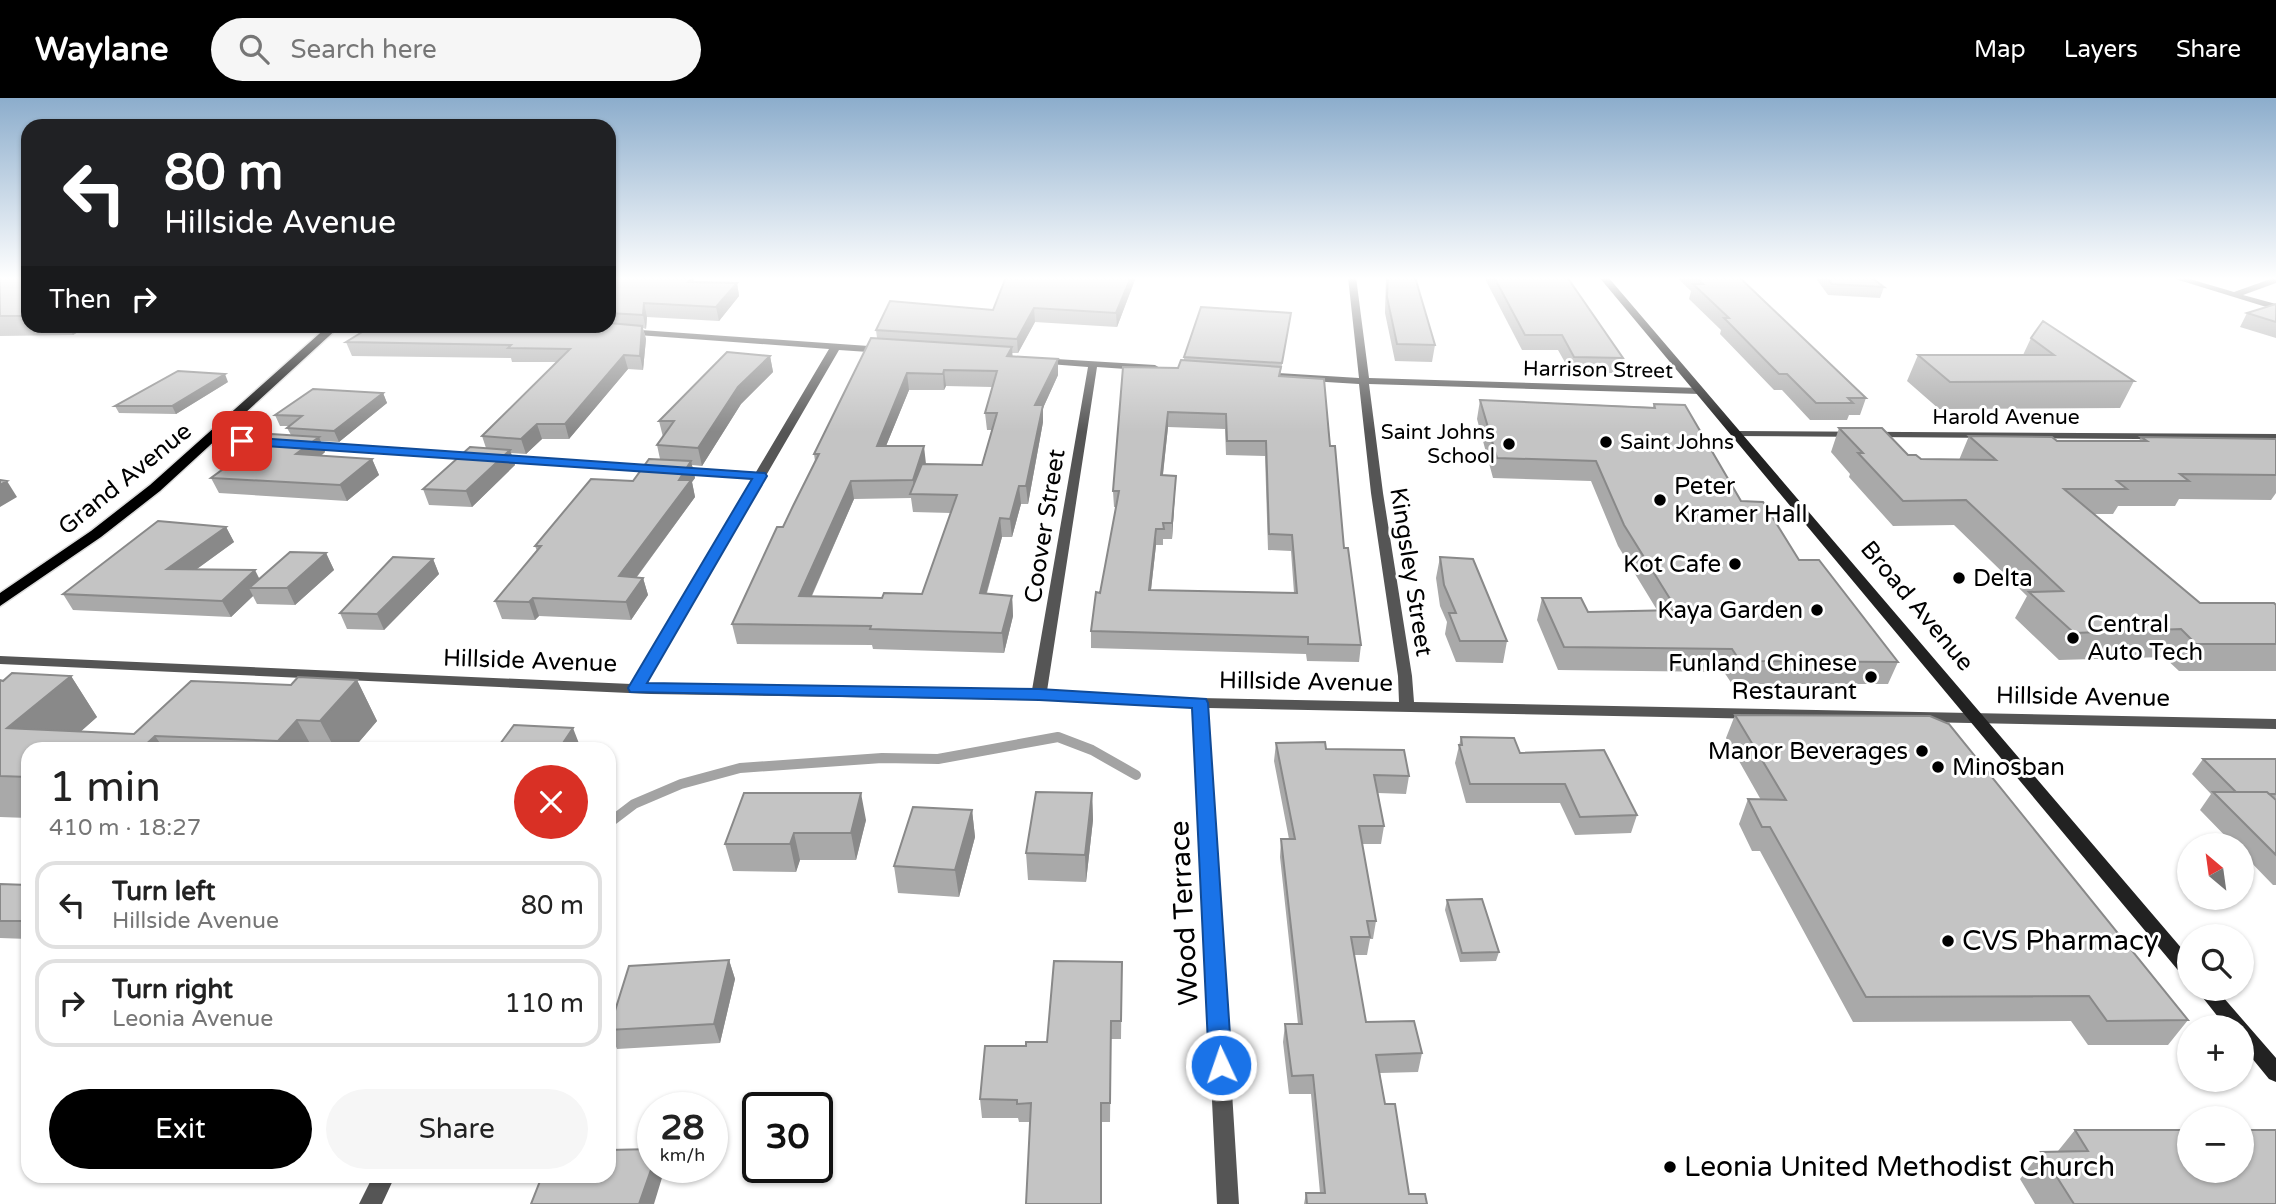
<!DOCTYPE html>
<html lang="en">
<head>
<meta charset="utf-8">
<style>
  :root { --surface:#fff; --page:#f6f6f6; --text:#222; --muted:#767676; --line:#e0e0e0; --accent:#000 }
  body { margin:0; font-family:"Varela Round",sans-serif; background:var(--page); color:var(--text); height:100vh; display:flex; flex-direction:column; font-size:26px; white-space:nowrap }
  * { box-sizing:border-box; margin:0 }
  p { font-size:23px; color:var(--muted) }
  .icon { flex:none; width:38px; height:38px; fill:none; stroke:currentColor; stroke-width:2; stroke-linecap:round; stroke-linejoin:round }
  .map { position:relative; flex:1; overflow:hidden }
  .side { position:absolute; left:21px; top:644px; width:595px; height:441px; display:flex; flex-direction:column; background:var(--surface); border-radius:21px; box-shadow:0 2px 5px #0004 }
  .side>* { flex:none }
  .guide { position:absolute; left:21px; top:21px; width:595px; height:214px; border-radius:21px; box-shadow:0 2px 5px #0004; background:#202124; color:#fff; overflow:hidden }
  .needle { width:46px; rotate:331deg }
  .tools { position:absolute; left:2177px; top:735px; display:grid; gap:14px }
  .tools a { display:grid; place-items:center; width:77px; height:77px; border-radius:50%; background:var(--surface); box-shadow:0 2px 5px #0004; font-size:35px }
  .speed { position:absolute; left:637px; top:994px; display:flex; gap:14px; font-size:35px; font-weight:700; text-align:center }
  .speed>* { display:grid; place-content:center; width:91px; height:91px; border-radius:50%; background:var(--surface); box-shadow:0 2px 5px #0004; line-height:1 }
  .speed small { font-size:18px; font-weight:400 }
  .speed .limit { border:4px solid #111; border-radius:10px; background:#fff; color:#111 }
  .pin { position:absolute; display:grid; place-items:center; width:60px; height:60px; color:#fff; margin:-30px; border-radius:14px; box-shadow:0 4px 10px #0006 }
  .me { position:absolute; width:77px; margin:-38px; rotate:357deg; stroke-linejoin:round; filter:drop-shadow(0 0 5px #0008) }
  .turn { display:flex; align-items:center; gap:24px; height:147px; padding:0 28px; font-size:32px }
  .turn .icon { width:91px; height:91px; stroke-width:2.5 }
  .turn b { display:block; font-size:49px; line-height:60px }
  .then { display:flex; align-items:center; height:66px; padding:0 28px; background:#0003; gap:14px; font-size:26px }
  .round { display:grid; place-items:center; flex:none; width:74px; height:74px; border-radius:37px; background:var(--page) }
  .summary { display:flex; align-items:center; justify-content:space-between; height:119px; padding:0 28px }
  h1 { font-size:42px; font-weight:600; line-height:52px }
  .button { display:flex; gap:14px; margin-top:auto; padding:14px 28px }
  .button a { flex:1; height:80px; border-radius:42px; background:var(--accent); color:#fff; font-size:28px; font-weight:600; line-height:80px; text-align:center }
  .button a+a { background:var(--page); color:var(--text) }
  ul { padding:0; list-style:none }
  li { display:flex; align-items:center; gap:21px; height:88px; margin:0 14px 10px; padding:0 14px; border:4px solid var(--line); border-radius:21px }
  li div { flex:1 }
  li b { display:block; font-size:26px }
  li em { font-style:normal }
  header { display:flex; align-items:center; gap:42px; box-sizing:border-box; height:98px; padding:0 35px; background:var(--accent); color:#fff }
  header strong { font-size:33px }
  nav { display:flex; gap:38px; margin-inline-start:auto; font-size:24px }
  .search { width:490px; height:63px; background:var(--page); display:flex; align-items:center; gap:18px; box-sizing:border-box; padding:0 24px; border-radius:38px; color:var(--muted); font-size:26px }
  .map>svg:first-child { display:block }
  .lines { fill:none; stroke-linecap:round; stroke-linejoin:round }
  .stream { stroke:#a3a3a3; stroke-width:10 }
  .primary-casing { stroke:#dbdbdb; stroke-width:3 }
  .street { fill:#555; fill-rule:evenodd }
  .secondary { fill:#222; fill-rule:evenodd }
  .primary { fill:#000; fill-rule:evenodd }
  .wall { fill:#a9a9a9; fill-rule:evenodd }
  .shaded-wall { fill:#898989 }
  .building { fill:#c4c4c4; stroke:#898989; stroke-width:2; fill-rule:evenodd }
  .route { fill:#1a73e8; stroke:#114b97; stroke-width:2 }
  .poi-dot { fill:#000; stroke:#fff; stroke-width:2.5 }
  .labels { text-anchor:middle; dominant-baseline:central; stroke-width:6; stroke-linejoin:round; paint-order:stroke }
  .far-street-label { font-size:21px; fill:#000; stroke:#fff }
  .far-poi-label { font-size:21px; fill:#000; stroke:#fff; text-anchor:end }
  .street-label { font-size:24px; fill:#000; stroke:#fff }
  .poi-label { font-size:24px; fill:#000; stroke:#fff; text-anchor:start }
  .near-street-label { font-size:28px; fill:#000; stroke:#fff }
  .near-poi-label { font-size:28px; fill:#000; stroke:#fff; text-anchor:start }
</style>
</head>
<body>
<header>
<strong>Waylane</strong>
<div class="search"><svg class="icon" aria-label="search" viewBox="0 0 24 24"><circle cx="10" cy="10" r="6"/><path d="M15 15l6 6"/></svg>Search here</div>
<nav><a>Map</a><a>Layers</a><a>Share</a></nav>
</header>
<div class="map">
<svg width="2276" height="1106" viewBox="0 0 2276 1106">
  <rect width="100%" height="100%" fill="#fff"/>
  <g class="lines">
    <!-- stream -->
    <path class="stream" d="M609 725 634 706 681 686 740 670 882 660 938 661 1058 639 1092 652 1136 677"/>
    <defs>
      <path id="primary" d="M328 228H340L160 393 101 439 0 508V495L91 433 150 387Z"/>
    </defs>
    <!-- primary casing -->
    <use href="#primary" class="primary-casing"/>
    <!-- street -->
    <path class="street" d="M1348 179H1356L1369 280 1700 290 1705 293 1700 296 1369 286 1383 395 1412 578 1414 604 2276 621V631L1208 610 1239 1106H1217L1193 609 1039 602 651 596 0 566V558L631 586 753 381 305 350 300 347 305 344 756 374 829 251 624 236V232L627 231 883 249 888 252 883 255 839 252 645 586 1032 592 1088 269 1036 265 1034 263 1039 260 1155 267 1160 270 1155 273 1097 269 1047 593 1200 600 1399 604 1398 578 1371 395 1359 286 1263 280 1258 277 1263 274 1359 280Z
      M2169 179H2183L2234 194 2276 179V185L2243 197 2276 206V212Z
      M1736 333 2276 336V342L1732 338V334Z
      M209 340 278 342 283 345 278 348 205 345 204 343Z
      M373 1078H395L382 1106H359Z"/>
    <!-- secondary -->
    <path class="secondary" d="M1599 179H1608L2189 859V879L2182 877Z
      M2196 891H2216L2276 960V984L2269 981 2242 948V929H2226Z"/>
    <!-- primary -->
    <use href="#primary" class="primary"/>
  </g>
  <!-- wall -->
  <path class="wall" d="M0 179H28V228H88L73 237 0 238Z
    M609 179H693L694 184 737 185 739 198 719 223 647 219 646 231 643 230 646 241 643 272 628 271 569 341H542L526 356 511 355 515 367 472 409 429 407 423 391 486 350 482 338 556 264H512L511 260 352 258 346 244 609 228Z
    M1136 179 1117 229 1035 224 1018 255H1012V258L1058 261V277L1043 310V324L1028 406H1021L1012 439H1002L987 495 1012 498 1013 518 1004 555 873 551 872 547 737 546 732 526 783 429 815 363 814 356 877 240 876 232 993 212ZM946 288 992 289 985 315 987 332H992L982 367 926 366 886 348 909 292H944ZM911 400 913 414 951 415 922 496 882 500 812 498 854 401Z
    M1386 179H1415L1435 247 1432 264 1395 263 1385 215Z
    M1484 179H1567L1623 260 1620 275H1571L1558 252H1522Z
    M1676 179H1739L1866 300 1860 317H1849L1847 322H1810L1782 292H1774L1720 236 1721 232 1689 201 1691 193Z
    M1815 179H1871L1884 189 1880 200 1828 197Z
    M2276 206V240L2240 229 2247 215Z
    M1291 215 1280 278 1330 348 1344 450 1361 547 1359 564 1307 563 1306 556 1091 550V533L1100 495 1116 409H1114L1113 393 1178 270 1184 263V259ZM1168 329 1225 331 1226 357 1265 358 1268 452 1291 453 1294 495 1151 492 1156 447H1163V441H1172L1176 378 1163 377Z
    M2031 240 2134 283 2120 310 1939 311 1907 283 1918 257H2023Z
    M770 258 773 274 741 306 702 368 692 367 695 380 692 384 695 399 637 479 643 480 648 497 631 522 539 518 535 522 502 521 495 503 537 453 535 448 633 383 660 361 657 347 663 339 659 323Z
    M228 284 176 316 119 315 115 308Z
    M383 295 387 305 339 344 320 343 325 354 321 358 372 361 379 377 347 403 219 395 211 380 291 337 287 330 289 328H280L275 317Z
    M1480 302 1653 309 1654 306 1741 403 1898 564 1888 586H1732L1724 574 1558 572 1537 522 1542 500 1588 514 1657 512 1618 448 1591 383 1493 380 1477 321Z
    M1839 330 1921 361 1959 362 1969 338 2057 343H2139L2141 339 2276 341V395L2271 402 2179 401 2175 408H2118L2113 416H2094L2200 505 2276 507V573H2179L2164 559 2059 562 2015 520 2027 498 1954 427 1893 428 1849 379 1850 376 1831 354Z
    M226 429 234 444 197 471 260 480 326 455 334 472 295 507 257 506 253 498 231 519 73 512 63 496Z
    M1440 459 1507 543 1503 565 1456 564 1445 536 1447 524 1440 508 1436 480Z
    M433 461 439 476 384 532 347 531 340 515Z
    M71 578 97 619 80 634 134 636 291 587 357 582 377 623 353 651H28V720L0 719V582Z
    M1735 617 2188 922 2168 947H2088L2071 923 1853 924 1760 753H1752L1739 726 1748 701 1761 702 1726 640Z
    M1461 639 1520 655 1637 717 1631 735 1575 737 1560 705H1466L1455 665Z
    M1276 645 1326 651 1409 678 1406 696 1378 695 1384 728 1381 746H1362L1376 823 1373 841H1370L1367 857H1354L1366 924 1422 955 1418 974 1380 975 1385 1006 1409 1096 1427 1106H1304L1306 1095H1320L1311 996H1289L1283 944 1285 926H1298L1280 759 1281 741H1289L1274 663Z
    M2203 661H2276V787H2273L2242 755V747H2234L2200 712 2211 696 2192 676Z
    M1092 695 1093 722 1086 784 1028 782 1026 755Z
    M972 712 975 739 959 799 898 795 894 768Z
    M866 722 856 762H800L796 774 733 773 725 746Z
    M0 786 28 787V841L0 840Z
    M1447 802 1499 854 1496 863 1460 864 1445 812Z
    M729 862 735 881 720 945 617 951 609 932Z
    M1122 864 1121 941H1111L1110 1024H1019L1018 1020H982L980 1001 1026 948 1047 944Z
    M2075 1032 2276 1106H2035L2020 1081 2041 1054 2058 1053Z"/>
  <!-- shaded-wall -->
  <path class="shaded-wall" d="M1131 179H1136L1117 229 1116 215Z
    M737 185 739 198 719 223 716 209Z
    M644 205 647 219 646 231 643 217Z
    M1034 210 1035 224 1018 255 1017 241Z
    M68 228H88L73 237Z
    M642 228 646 241 643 272 640 258Z
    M1012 249 1013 265 1007 258Z
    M624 257 628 271 569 341 565 326Z
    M770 258 773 274 741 306 702 368 698 350 738 289Z
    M1058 261V277L1043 310V324L1028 406 1026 388 1035 307Z
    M944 272 946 288 944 292 943 276Z
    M907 275 909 292 879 365 877 348Z
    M225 276 228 284 176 316 172 308Z
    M383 295 387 305 339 344 334 333Z
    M1168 314V329L1161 393V377Z
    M537 326 542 341 526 356 521 341Z
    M319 339 325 354 303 372 296 356Z
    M924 348 926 366 915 396 913 382Z
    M510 352 515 367 472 409 466 393Z
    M372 361 379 377 347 403 340 387Z
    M691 363 695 380 692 384 695 399 624 496 619 478Z
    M1176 378 1175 393 1172 441V425Z
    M7 383 17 399 0 409V387Z
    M851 383 854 401 803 517 799 498Z
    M1019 388 1021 406 1012 439 1010 421Z
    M1000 420 1002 439 981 514 980 495Z
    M226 429 234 444 176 486 167 471Z
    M1156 431V447L1149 509V492Z
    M326 455 334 472 295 507 287 490Z
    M433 461 439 476 384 532 377 516Z
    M255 472 263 488 249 490 253 498 231 519 222 503Z
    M643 480 648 497 631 522 626 504Z
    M1012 498 1013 518 1004 555 1002 535Z
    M533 500 539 518 535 522 529 504Z
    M71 578 97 619 61 651 7 630Z
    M357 582 377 623 353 651H335L320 623Z
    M297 622 313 651H282L278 643Z
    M573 630 580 648 578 651H559Z
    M155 638 164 651H141Z
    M861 695 866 722 856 762 851 735Z
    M1092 695 1093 722 1086 784 1085 757Z
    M972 712 975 739 959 799 955 772Z
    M794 735 800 762 796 774 790 746Z
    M729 862 735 881 720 945 714 926Z
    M653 1066V1069L665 1070 654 1106H639Z"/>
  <!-- building -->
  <path class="building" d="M0 179H28V218H0Z
    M609 179H693L688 184 737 185 716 209 644 205 643 217 609 215Z
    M1006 179H1131L1116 215 1034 210 1017 241 876 232 890 203 993 212Z
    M1388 179H1415L1435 247 1397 246 1387 199Z
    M1494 179H1567L1623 260 1574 259 1562 237H1525Z
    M1696 179H1739L1866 300H1848L1853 305H1816L1787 276H1779L1724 220H1729L1693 186H1703Z
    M1827 179H1871L1884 189 1832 186Z
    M2276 206V224L2247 215Z
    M1201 209 1291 215 1282 265 1184 259Z
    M2043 223 2134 283 1950 284 1918 257H2054L2031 240Z
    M609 225 642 228 640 258 624 257 565 326H537L521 341 482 338 570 251 508 250 511 247 346 244 372 228H609Z
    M871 240 1012 249 1007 258 1058 261 1035 307H1043L1026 388H1019L1010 421 1000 420 980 495 1012 498 1002 535 870 531 871 528 732 526 777 429H783L793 408 819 356H814ZM944 272 997 273 985 315H997L982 367 922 366 910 396 957 397 922 496 884 495 882 500 799 498 851 383 913 382 924 348H877L907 275 943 276Z
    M727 254 770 258 738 289 698 350 657 347 674 323H659Z
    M1181 262 1281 269 1279 278 1324 281 1330 348H1335L1344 450H1348L1361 547 1308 546V539L1091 533 1096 494 1100 495 1119 393H1113L1123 269 1178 270ZM1168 314 1226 316 1227 343H1266L1269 436 1292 437 1297 495 1149 492 1156 431H1164L1163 425H1172L1176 378 1161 377Z
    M178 273 225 276 172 308H115Z
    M313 291 383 295 334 333 287 330 302 318 275 317Z
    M1480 302 1655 310 1654 306 1685 307 1741 403 1763 404 1799 462H1819L1898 564 1740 563 1732 551 1564 549 1542 500H1581L1588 514 1677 512 1624 427 1596 363 1497 360Z
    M1839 330H1882L1908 357H1916L1921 361 1996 362 1969 338 2052 339 2057 343H2147L2141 339 2276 341V377L2180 376 2189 383H2117L2127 391H2064L2200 505H2274L2276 507V546H2196L2181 531 2074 535 2029 494 2063 493 1966 402 1903 403 1858 355H1863Z
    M271 336 319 339 296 356 372 361 340 387 211 380Z
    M470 349 510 352 466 393 423 391Z
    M649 361 691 363 679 382H691L619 478 643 480 626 504 533 500 529 504 495 503 541 448H535L591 381 633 383Z
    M0 382 7 383 0 387Z
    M158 423 226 429 167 471 255 472 222 503 63 496Z
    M290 454 326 455 287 490H249Z
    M393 459 433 461 377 516 340 515Z
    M1440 459 1473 461 1507 543H1460L1449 515H1456L1444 487Z
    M12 575 71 578 7 630 134 636 191 583 291 587 298 579 357 582 320 623 297 622 278 643 155 638 141 651H28V679L0 678V582L3 583Z
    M1735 617 1930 618 1949 626 2188 922 2107 923 2089 898 1866 899 1770 729H1762L1748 701 1786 702Z
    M514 627 573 630 559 651H479L483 646H500Z
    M1461 639 1514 640 1520 655 1604 652 1637 717 1580 719 1565 686H1470L1459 647H1462Z
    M1325 644 1326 651 1404 652 1409 678 1374 677 1384 728H1359L1376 823H1367L1370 839H1351L1366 924 1414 923 1422 955 1376 957 1385 1006H1395L1409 1096H1425L1427 1106H1307L1306 1095H1325L1313 977 1292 978 1285 926H1302L1281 741H1295L1276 645Z
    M2203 661H2276V696H2269L2267 694H2236Z
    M1036 694 1092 695 1085 757 1026 755Z
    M2213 694H2267L2276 702V757Z
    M744 695H861L851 735H794L790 746H725Z
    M913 709 972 712 955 772 894 768Z
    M0 786 28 787V823H0Z
    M1482 801 1499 854 1462 855 1447 802Z
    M729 862 714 926 609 932 629 868Z
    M1054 863 1122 864 1121 923H1111L1110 1005H1101V1106H1026L1031 1005 1017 1006V1002L980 1001 985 948H1026V944H1047Z
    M2075 1032H2189V1073H2242V1032H2276V1106H2074L2041 1054 2088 1053Z
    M653 1051V1066L639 1106H531L542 1078H609V1052Z"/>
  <!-- sky -->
  <linearGradient id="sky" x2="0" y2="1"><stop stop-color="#8cadcc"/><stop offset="0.54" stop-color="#fff"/><stop offset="1" stop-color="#fff" stop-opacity="0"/></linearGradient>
  <rect width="2276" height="334" fill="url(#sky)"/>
  <!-- route -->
  <path class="route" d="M242 339 765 375 767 378 647 585 1039 591 1206 601 1208 605 1232 967 1229 974 1221 977 1213 974 1209 967 1192 610 1039 602 630 594 628 590 752 381 237 346 235 343Z"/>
  <!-- markers -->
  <g class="poi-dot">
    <circle cx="1606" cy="344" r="7"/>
    <circle cx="1509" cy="346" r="7"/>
    <circle cx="1660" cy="402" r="7"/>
    <circle cx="1735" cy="466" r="7"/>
    <circle cx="1959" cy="480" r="7"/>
    <circle cx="1817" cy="512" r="7"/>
    <circle cx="2073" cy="540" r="7"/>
    <circle cx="1871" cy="579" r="7"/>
    <circle cx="1922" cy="653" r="7"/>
    <circle cx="1938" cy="669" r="7"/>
    <circle cx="1948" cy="843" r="7"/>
    <circle cx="1670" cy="1069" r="7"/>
  </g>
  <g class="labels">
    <!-- far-street labels -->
    <g class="far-street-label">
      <text transform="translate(1598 272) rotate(1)">Harrison Street</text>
      <text x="2006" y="319">Harold Avenue</text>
    </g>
    <!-- far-poi labels -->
    <g class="far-poi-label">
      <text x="1495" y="334">Saint Johns<tspan x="1495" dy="24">School</tspan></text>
      <text x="1620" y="344" text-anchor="start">Saint Johns</text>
    </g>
    <!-- street labels -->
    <g class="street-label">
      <text transform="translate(125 381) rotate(-39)">Grand Avenue</text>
      <text transform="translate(1045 428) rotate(-81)">Coover Street</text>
      <text transform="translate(1411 474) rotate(81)">Kingsley Street</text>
      <text transform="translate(1917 508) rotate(50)">Broad Avenue</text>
      <text transform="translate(530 563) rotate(2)">Hillside Avenue</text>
      <text transform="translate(1306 584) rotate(1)">Hillside Avenue</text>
      <text transform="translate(2083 599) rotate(1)">Hillside Avenue</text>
    </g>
    <!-- poi labels -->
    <g class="poi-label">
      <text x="1674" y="388">Peter<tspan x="1674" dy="28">Kramer Hall</tspan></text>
      <text x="1721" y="466" text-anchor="end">Kot Cafe</text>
      <text x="1973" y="480">Delta</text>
      <text x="1803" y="512" text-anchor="end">Kaya Garden</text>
      <text x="2087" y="526">Central<tspan x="2087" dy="28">Auto Tech</tspan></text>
      <text x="1857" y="565" text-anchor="end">Funland Chinese<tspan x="1857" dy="28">Restaurant</tspan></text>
      <text x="1908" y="653" text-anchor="end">Manor Beverages</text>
      <text x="1952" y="669">Minosban</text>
    </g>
    <!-- near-street labels -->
    <g class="near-street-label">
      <text transform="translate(1184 815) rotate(-93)">Wood Terrace</text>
    </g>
    <!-- near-poi labels -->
    <g class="near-poi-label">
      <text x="1962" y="843">CVS Pharmacy</text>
      <text x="1684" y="1069">Leonia United Methodist Church</text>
    </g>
  </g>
</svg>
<div class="tools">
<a><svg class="needle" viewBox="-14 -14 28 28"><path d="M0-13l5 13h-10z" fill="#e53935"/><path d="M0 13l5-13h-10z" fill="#767676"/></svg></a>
<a><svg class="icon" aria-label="search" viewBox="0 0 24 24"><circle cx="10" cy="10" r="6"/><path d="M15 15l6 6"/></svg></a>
<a>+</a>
<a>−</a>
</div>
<div class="speed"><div>28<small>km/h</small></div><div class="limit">30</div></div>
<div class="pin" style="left:242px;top:343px;background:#d93025"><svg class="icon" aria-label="arrive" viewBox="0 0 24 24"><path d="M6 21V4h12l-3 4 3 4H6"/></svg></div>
<svg class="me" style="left:1221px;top:967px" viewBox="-20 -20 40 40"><circle r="17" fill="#1a73e8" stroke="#fff" stroke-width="3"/><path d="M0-11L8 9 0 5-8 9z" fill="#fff"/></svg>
<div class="guide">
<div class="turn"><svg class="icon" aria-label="left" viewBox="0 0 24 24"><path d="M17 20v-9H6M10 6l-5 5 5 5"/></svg><div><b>80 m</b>Hillside Avenue</div></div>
<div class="then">Then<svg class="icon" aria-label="right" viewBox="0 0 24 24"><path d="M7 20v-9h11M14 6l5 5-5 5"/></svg></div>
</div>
<section class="side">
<div class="summary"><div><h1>1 min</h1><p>410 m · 18:27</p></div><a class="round" style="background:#d93025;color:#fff"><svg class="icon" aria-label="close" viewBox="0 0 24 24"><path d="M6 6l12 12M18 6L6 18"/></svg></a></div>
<ul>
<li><svg class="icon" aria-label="left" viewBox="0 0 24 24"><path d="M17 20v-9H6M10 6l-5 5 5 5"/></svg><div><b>Turn left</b><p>Hillside Avenue</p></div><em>80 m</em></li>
<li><svg class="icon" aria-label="right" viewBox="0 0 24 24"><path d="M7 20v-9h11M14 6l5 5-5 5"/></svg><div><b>Turn right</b><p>Leonia Avenue</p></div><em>110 m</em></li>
</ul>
<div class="button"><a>Exit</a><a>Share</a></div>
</section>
</div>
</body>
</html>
